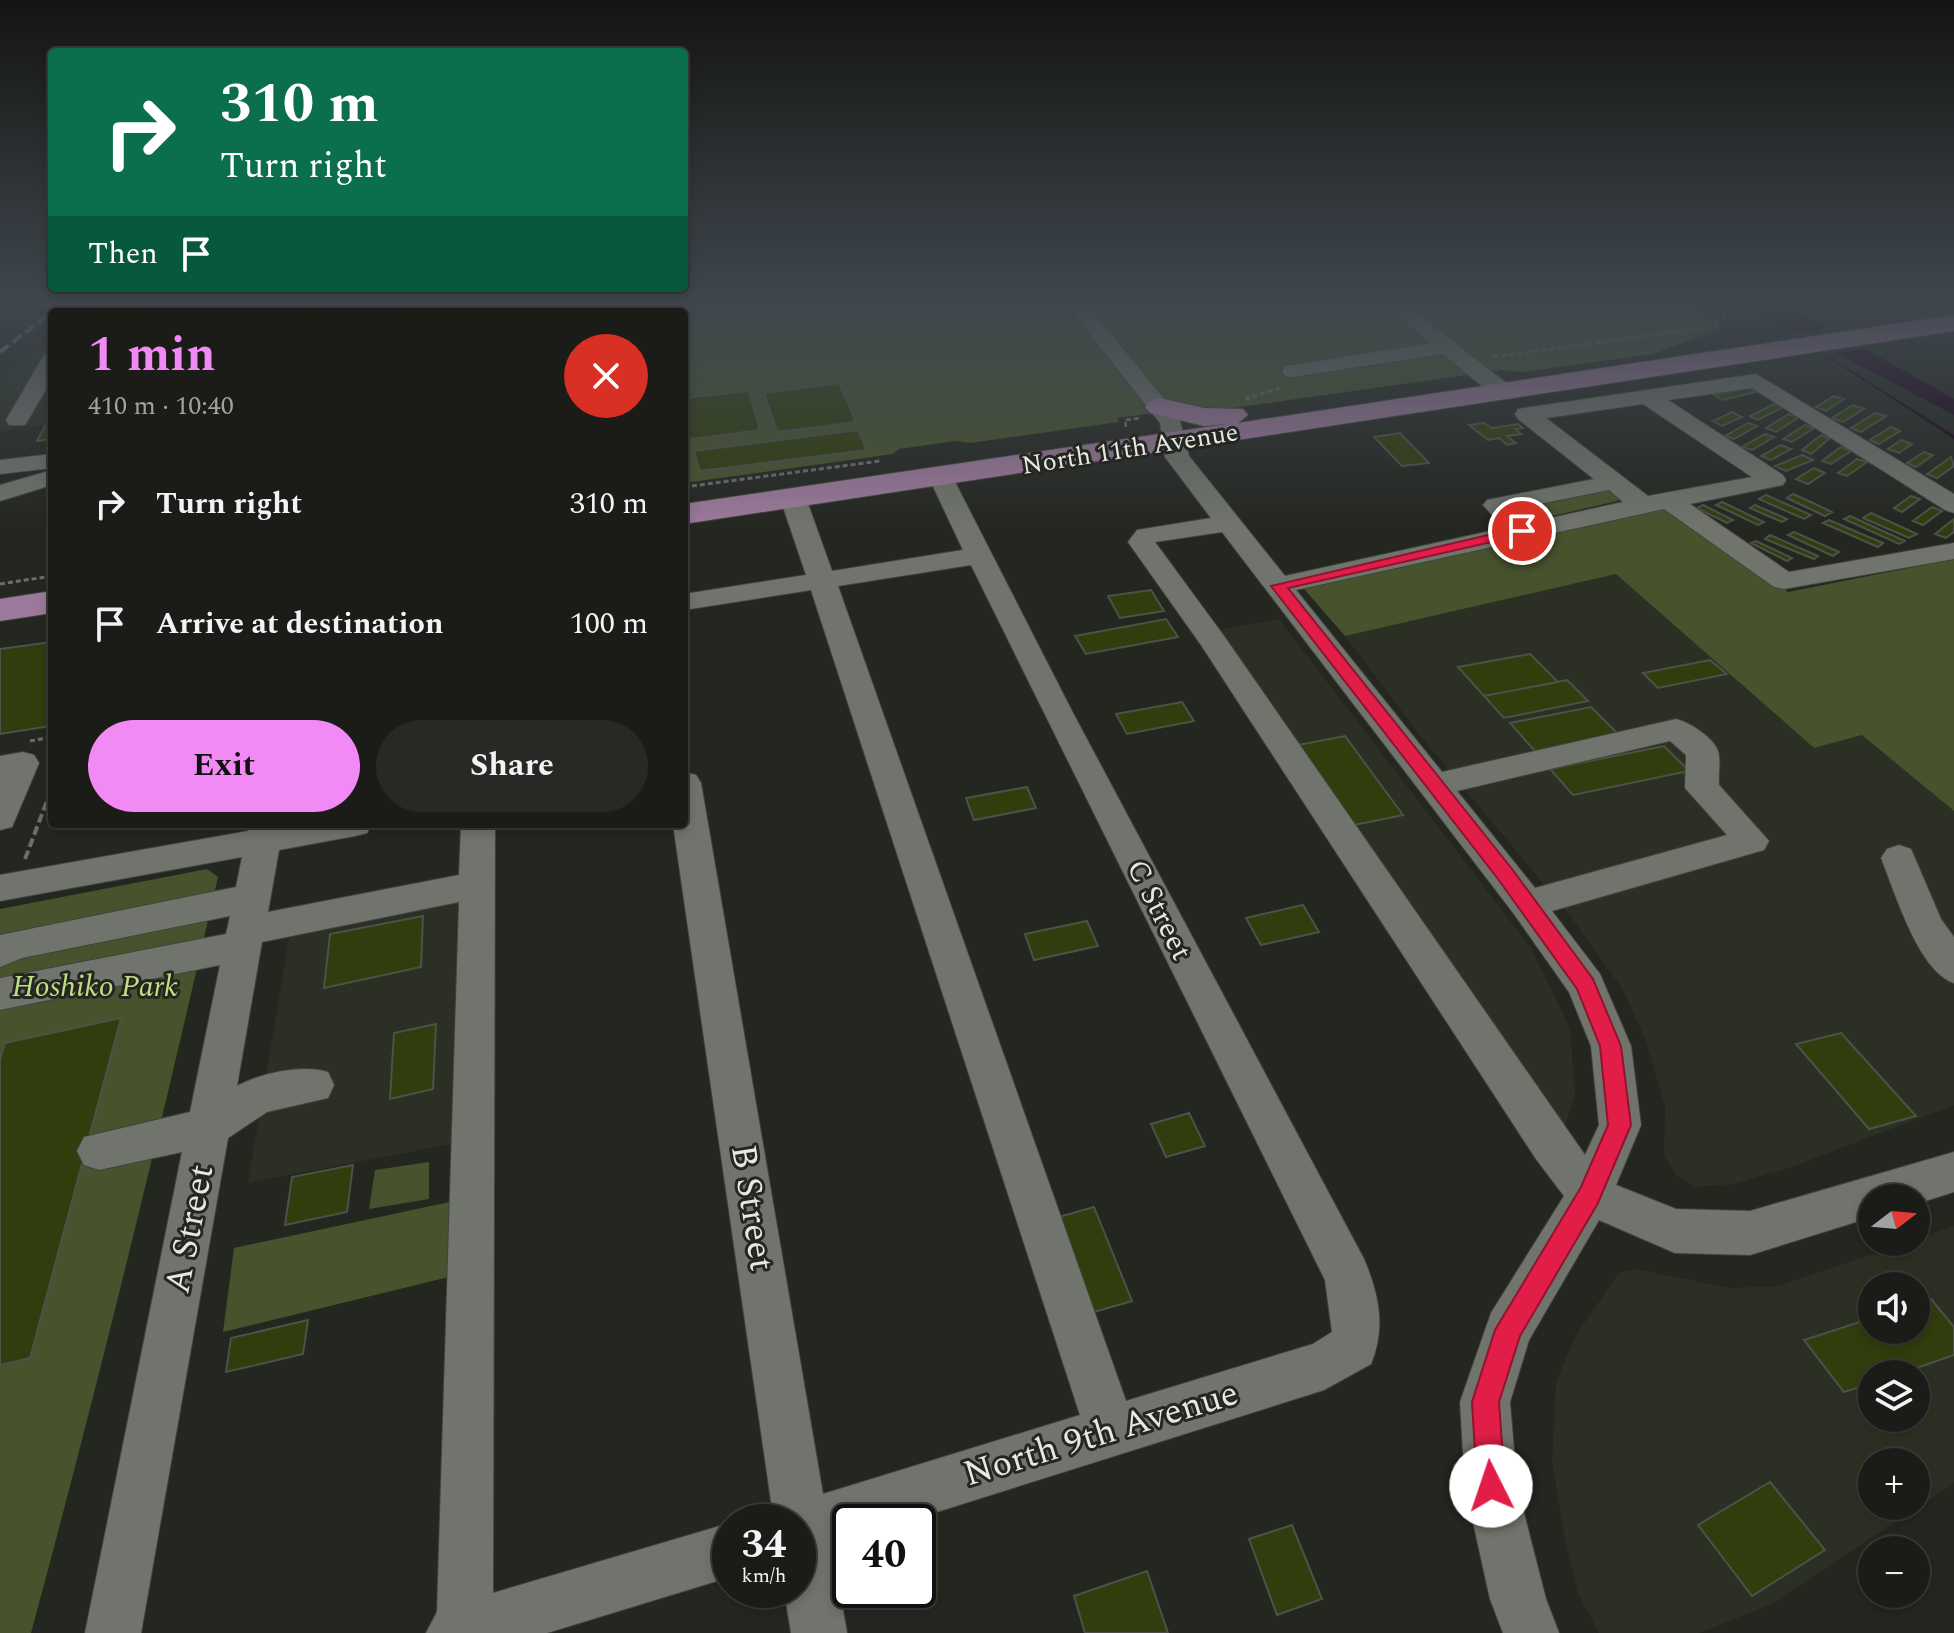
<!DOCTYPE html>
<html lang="en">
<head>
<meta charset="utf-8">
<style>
  :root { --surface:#1b1c18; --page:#282925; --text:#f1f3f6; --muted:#a0a1a2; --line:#393a37; --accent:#f18af4 }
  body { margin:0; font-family:Spectral,serif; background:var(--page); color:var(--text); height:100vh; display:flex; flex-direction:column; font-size:30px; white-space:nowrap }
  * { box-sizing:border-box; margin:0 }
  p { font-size:26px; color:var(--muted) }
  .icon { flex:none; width:44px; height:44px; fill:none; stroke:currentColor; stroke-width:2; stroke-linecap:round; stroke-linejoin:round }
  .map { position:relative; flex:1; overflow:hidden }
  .details { position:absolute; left:48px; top:308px; width:640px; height:520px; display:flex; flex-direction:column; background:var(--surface); border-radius:8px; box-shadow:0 4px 12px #0003,0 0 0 2px var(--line) }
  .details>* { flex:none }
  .top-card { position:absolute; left:48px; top:48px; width:640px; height:244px; border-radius:8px; box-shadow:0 4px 12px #0003,0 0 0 2px var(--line); background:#0b6e4f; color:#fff; overflow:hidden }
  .needle { width:52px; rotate:74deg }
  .buttons { position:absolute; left:1858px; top:1184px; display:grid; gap:16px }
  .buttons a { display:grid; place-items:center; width:72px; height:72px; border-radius:50%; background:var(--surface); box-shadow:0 4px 12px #0003,0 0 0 2px var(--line); font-size:40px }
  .speed { position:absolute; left:712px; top:1504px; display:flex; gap:16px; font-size:40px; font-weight:700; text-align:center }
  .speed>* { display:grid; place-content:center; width:104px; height:104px; border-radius:50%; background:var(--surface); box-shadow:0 4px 12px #0003,0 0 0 2px var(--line); line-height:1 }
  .speed small { font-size:20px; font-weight:400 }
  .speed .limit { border:4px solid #111; border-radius:12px; background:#fff; color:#111 }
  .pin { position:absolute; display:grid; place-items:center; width:68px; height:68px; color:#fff; margin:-34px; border:4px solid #fff; border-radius:50%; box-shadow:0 2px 8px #0007 }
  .me { position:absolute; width:88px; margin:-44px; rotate:356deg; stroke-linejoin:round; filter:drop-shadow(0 0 6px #0008) }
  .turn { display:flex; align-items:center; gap:28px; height:168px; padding:0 40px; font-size:36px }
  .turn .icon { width:104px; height:104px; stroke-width:2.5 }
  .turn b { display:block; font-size:56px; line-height:68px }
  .then { display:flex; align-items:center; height:76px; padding:0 40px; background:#0003; gap:16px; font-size:30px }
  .round { display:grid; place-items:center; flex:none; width:84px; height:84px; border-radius:42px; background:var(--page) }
  .overview { display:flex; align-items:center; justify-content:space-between; height:136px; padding:0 40px }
  h1 { font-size:48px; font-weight:700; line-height:60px; color:var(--accent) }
  .action { display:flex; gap:16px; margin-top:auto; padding:16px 40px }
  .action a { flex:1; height:92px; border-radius:48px; background:var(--accent); color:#111; font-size:32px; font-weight:700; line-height:92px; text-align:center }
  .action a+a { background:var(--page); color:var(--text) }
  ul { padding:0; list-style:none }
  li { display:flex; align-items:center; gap:24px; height:120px; padding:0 40px }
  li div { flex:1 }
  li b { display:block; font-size:30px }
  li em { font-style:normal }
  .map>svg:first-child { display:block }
  .built { fill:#2c3024; fill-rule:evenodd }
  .green { fill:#47532d }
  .water { fill:#1d011e }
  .pier { fill:#242620 }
  .building { fill:#303d0c; stroke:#4e5149; stroke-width:2 }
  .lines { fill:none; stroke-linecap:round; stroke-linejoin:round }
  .minor-casing { stroke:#41433e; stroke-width:2 }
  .major-casing { stroke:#41433e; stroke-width:2 }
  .path-far1 { stroke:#6b6d68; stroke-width:3; stroke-dasharray:5 3; stroke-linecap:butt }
  .path { stroke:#6b6d68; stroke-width:4; stroke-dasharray:9 4; stroke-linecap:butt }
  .minor { fill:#71746c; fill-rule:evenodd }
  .major { fill:#9c799b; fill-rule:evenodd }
  .rail { stroke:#80817c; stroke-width:4; stroke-dasharray:11 5; stroke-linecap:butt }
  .route { fill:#e11d48; stroke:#92132f; stroke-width:2 }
  .labels { text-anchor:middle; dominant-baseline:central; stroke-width:6; stroke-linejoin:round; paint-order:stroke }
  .far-street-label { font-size:26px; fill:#e7e8e4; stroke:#242620 }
  .street-label { font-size:30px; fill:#e7e8e4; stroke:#242620 }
  .park-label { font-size:30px; font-style:italic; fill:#c0de83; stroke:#242620 }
  .near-street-label { font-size:36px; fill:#e7e8e4; stroke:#242620 }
</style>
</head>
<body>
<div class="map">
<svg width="1954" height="1633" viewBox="0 0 1954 1633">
  <rect width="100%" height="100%" fill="#242620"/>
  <!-- built -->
  <path class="built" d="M100 300H330L328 312H85Z
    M52 338V425L17 427 0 433V379Z
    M1616 573 1814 748 1862 735 1954 811V1105L1794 1166 1734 1184 1696 1187 1676 1175 1664 1156 1665 1106 1646 1041 1623 990 1571 917 1419 734 1345 636Z
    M1279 619 1531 948 1570 1028 1575 1095 1560 1140 1212 631Z
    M466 892 462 1142 248 1183 291 926Z
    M1954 1226V1483L1770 1605 1699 1633H1599L1579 1595 1563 1530 1552 1460 1556 1382 1576 1335 1619 1273 1635 1269 1730 1288 1779 1286ZM1872 1286H1916V1330H1872ZM1872 1374H1916V1418H1872ZM1872 1462H1916V1506H1872Z"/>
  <!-- green -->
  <path class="green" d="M405 300H1685L1722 328 1653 354 1522 372 1502 370 1212 411 1190 408 1117 418 1119 422 970 443 955 441 899 449 893 454 684 483V312H403Z
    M1613 489 1620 498 1617 501 1522 523 1513 515 1511 503Z
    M1666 508 1788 592 1954 559V811L1862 735 1814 748 1616 574 1345 636 1304 589Z
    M207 869 218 877C160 1131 99 1382 31 1633H0V909Z
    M429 1162V1199L369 1209 375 1170Z
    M459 1200 457 1275 223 1332 234 1248Z"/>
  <!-- water -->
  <path class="water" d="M1739 300H1778L1954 399V415L1836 353 1820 351 1954 435V439Z"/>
  <!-- pier -->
  <path class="pier" d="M1833 327 1873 348 1815 356 1781 334Z"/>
  <!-- building -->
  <path class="building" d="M138 300H160L159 304 91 311 94 305Z
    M299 300H330L327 312H296Z
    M839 383 856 422 777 432 764 393Z
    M1749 388 1756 392 1722 400 1714 395Z
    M749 391 760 430 684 440V398Z
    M1834 396 1844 399 1826 411 1816 407Z
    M1774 404 1783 407 1758 420 1750 416Z
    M1853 405 1864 409 1843 422 1832 418Z
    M1732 412 1742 417 1722 426 1713 421Z
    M1875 413 1886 416 1861 432 1851 428Z
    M1789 414 1799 417 1776 432 1766 428Z
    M1484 423 1492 428 1518 424 1523 428 1515 429 1521 434 1507 436 1516 443 1507 445 1499 438 1488 440 1469 425Z
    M1748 423 1757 426 1734 439 1725 436Z
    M52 425V439L37 441 45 426Z
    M1805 425 1814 428 1792 442 1783 439Z
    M1891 427 1900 431 1879 444 1870 440Z
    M858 430 867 450 700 471 694 451Z
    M1400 433 1429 463 1402 466 1374 437Z
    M1765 434 1774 437 1752 450 1742 447Z
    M1821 435 1830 438 1811 454 1802 450Z
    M1901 440 1912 444 1899 453 1888 449Z
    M1781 445 1791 449 1771 460 1761 456Z
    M1841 447 1851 451 1831 464 1822 461Z
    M1924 452 1933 455 1916 467 1907 463Z
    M1802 455 1813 460 1786 471 1775 466Z
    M1951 457 1954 466 1937 478 1927 474Z
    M1857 459 1867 462 1847 476 1838 473Z
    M1814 468 1825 473 1808 484 1796 479Z
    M1793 494 1813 503 1832 512 1825 516 1787 498Z
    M1766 495 1811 515 1804 519 1759 499Z
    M1911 496 1920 499 1902 512 1894 508Z
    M1722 502 1764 522 1758 525 1716 505Z
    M1703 505 1733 520 1727 523 1697 508Z
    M1755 505 1787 519 1782 522 1750 508Z
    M1932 507 1942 511 1923 525 1913 521Z
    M1871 513 1917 534 1909 538 1863 518Z
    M1850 516 1905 541 1899 544 1844 519Z
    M1954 519V532L1946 538 1935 534Z
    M1829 520 1883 543 1878 547 1823 523Z
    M1794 532 1839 552 1833 556 1788 535Z
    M1770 535 1818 556 1814 559 1765 539Z
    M1756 541 1792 558 1787 561 1751 543Z
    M1151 590 1164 611 1120 618 1108 596Z
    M1166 619 1178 637 1086 654 1075 636Z
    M52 642 51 726 0 734V649Z
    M1530 654 1558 682 1484 696 1458 667Z
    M1710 660 1727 674 1658 688 1643 673Z
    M1567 680 1588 701 1504 718 1484 696Z
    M1182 702 1194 721 1127 734 1116 714Z
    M1591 707 1618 734 1535 751 1510 723Z
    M1345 736 1403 815 1344 827 1298 745Z
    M1664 746 1689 771 1573 795 1550 769Z
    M1027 787 1036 808 974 820 966 798Z
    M1303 905 1319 932 1261 945 1246 918Z
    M423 916 421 967 324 988 330 934Z
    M1087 921 1098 946 1034 960 1025 934Z
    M121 1018 30 1358 0 1365V1059L5 1043Z
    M436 1024 433 1089 390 1099 394 1033Z
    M1841 1033 1916 1116 1869 1129 1796 1044Z
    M1189 1113 1205 1146 1166 1157 1151 1124Z
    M353 1165 347 1212 285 1225 292 1177Z
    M1094 1207 1132 1301 1087 1314 1052 1219Z
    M1931 1299 1954 1327V1355L1899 1374H1872V1383L1844 1392 1804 1340 1872 1318V1330H1916V1304Z
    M308 1320 303 1354 226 1372 231 1338Z
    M1770 1482 1825 1550 1752 1596 1698 1525Z
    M1292 1525 1322 1599 1277 1615 1249 1539Z
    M1147 1571 1168 1633H1085L1074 1596Z"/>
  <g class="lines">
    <defs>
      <path id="minor" d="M257 300H277L273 312H253Z
        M356 300H376L374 312H354Z
        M1063 300H1083L1179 417 1189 456 1285 576 1504 528 1483 505 1487 500 1594 479 1518 419 1515 414 1518 409 1756 374 1954 494V513L1945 510 1752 388 1668 400 1783 475 1786 480 1783 485 1690 504 1789 572 1954 543V559L1784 589 1774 587 1664 509 1296 590 1442 772 1676 719C1689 722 1713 737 1718 751 1721 760 1718 775 1719 785L1769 841 1764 850 1552 911 1600 974 1631 1046 1641 1125 1616 1185 1676 1209 1750 1211 1954 1152V1192L1916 1204V1198H1872V1217L1750 1255 1675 1253 1599 1220 1529 1340 1510 1402 1517 1486 1546 1599 1559 1633H1503L1490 1599 1465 1486 1460 1402 1491 1313 1564 1196 1536 1159 1201 645 1128 542 1137 530 1211 518 1165 457 1160 423ZM1643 404 1752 477 1648 496 1546 418ZM1609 490 1623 502 1528 523 1514 509ZM1222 532 1514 914 1569 992 1591 1046 1599 1125 1585 1155 1224 636 1155 542ZM1670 741 1686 755 1685 788 1727 835 1535 888 1457 791Z
        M1379 300H1401L1510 386 1513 391 1510 396H1494L1443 354 1293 377 1285 376 1282 371 1285 366 1293 365 1430 343Z
        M52 354V379L28 420 25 425H9L6 420 44 355Z
        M52 454V468L0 474V460Z
        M52 470V485L0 501V485Z
        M941 471 953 478 1073 713 1364 1259C1379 1295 1386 1327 1371 1364L1324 1390 905 1522H850V1539L832 1545 847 1633H791L784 1590H798V1522H774L673 824H684V772L696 775 701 783 823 1494 1080 1415 811 590 684 610V594L806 575 780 498 793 490 806 498 832 571 963 550 929 478ZM971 565 1325 1280 1332 1332 1313 1344 1126 1401 838 586Z
        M23 752 34 755 39 763 12 827 0 830V756Z
        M249 824H372L367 833 355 836 279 850 268 912 459 875 461 824H495L493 1593 730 1523V1577L547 1633H426L437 1612 459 902 262 942 237 1086C260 1073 303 1064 328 1072L334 1085 328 1098 267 1112 228 1138 141 1633H85L182 1152 99 1170 84 1165 77 1151 84 1137 190 1112 220 965 0 1010V978L226 934 230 916 22 958 0 967V935L236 887 242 857 0 901V875L248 831Z
        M1899 845 1911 849 1941 919 1954 937V983C1918 971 1895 892 1881 858L1887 849Z"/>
      <path id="major" d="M1954 315V331L684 524V504L1227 424 1204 426 1150 413 1145 407 1150 401 1160 398 1204 408 1243 409 1248 415 1238 423Z
        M52 591V613L0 621V599Z"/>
    </defs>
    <!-- minor casing -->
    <use href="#minor" class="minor-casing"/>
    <!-- major casing -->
    <use href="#major" class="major-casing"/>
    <!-- path-far1 -->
    <path class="path-far1" d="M1493 357 1704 328 1724 319 1723 306 1714 300
      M1245 399 1283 387
      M1126 427 1125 420 1141 418
      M684 487 880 461
      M0 584 52 576
      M30 741 52 737
      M50 795 52 789"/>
    <!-- path -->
    <path class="path" d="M25 859 50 793"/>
    <!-- minor -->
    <use href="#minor" class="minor"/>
    <!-- major -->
    <use href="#major" class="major"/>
    <!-- rail -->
    <path class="rail" d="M0 352 52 312"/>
  </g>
  <!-- sky -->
  <linearGradient id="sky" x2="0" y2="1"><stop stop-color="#141512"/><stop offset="0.57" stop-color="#3f474e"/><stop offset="1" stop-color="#3f474e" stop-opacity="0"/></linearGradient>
  <rect width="1954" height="529" fill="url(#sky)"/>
  <!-- route -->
  <path class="route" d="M1522 527 1527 528V534L1288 588 1512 869 1593 979 1621 1046 1631 1125 1598 1203 1520 1336 1499 1402 1505 1486 1501 1496 1491 1500 1481 1496 1477 1486 1472 1402 1495 1330 1581 1187 1608 1125 1600 1046 1577 989 1498 879 1271 586Z"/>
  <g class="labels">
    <!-- far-street labels -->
    <g class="far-street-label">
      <text transform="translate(1130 449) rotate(-9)">North 11th Avenue</text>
    </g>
    <!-- street labels -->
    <g class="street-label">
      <text transform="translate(1159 910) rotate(63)">C Street</text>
    </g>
    <!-- park labels -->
    <g class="park-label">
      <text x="95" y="987">Hoshiko Park</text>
    </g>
    <!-- near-street labels -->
    <g class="near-street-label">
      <text transform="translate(752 1208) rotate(81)">B Street</text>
      <text transform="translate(190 1229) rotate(-79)">A Street</text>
      <text transform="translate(1101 1434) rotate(-17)">North 9th Avenue</text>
    </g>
  </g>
</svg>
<div class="buttons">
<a><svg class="needle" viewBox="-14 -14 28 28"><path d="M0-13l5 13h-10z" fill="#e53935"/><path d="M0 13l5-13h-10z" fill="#a0a1a2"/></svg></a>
<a><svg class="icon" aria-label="sound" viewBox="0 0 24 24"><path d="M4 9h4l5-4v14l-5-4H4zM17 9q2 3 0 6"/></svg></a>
<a><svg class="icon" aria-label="layers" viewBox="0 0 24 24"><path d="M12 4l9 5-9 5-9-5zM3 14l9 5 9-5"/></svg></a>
<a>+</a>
<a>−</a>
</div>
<div class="speed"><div>34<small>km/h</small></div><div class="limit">40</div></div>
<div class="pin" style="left:1522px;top:531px;background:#d93025"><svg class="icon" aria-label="arrive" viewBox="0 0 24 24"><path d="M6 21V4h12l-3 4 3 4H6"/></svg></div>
<svg class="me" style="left:1491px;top:1486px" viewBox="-20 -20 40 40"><circle r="19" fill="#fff"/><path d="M0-13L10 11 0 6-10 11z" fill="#e11d48"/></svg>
<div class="top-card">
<div class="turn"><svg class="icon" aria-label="right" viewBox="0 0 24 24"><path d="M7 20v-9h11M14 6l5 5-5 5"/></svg><div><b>310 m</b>Turn right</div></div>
<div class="then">Then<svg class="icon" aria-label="arrive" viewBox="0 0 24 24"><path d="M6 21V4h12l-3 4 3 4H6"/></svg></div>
</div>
<section class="details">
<div class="overview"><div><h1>1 min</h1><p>410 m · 10:40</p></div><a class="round" style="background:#d93025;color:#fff"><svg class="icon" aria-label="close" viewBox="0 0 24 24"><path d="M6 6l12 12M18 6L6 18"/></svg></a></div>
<ul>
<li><svg class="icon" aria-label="right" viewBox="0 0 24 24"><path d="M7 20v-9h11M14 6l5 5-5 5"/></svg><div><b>Turn right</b></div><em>310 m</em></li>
<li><svg class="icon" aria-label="arrive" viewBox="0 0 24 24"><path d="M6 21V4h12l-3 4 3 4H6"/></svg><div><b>Arrive at destination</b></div><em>100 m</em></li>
</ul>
<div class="action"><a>Exit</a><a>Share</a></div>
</section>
</div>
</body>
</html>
